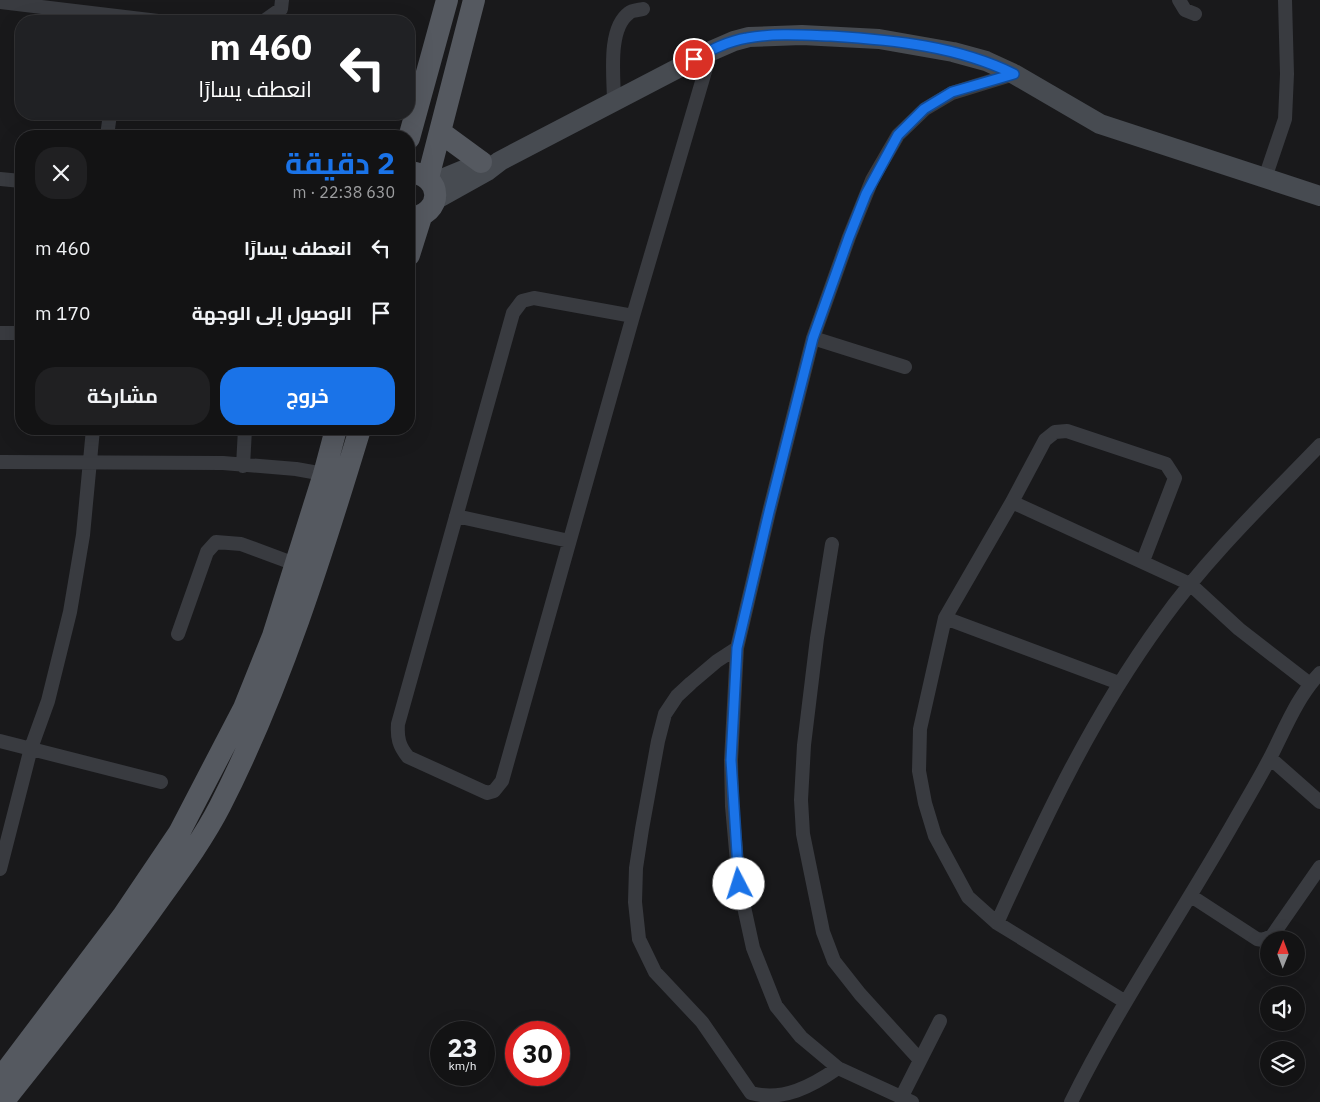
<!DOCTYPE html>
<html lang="ar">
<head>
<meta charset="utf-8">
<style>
  :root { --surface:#131314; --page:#202022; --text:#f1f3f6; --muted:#9d9ea0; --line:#323234; --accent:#1a73e8 }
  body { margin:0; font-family:"IBM Plex Sans",Cairo,sans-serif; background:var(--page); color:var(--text); direction:rtl; height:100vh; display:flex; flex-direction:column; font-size:19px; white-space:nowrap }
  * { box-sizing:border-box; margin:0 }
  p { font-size:16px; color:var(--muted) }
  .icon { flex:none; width:28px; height:28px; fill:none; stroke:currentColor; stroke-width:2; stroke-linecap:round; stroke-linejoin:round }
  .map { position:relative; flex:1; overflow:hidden; direction:ltr }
  .sheet { position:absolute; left:15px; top:130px; width:400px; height:305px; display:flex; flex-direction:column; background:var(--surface); border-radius:20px; box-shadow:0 5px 20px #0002,0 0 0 1px var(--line); direction:rtl }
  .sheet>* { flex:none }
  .hud { position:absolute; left:15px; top:15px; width:400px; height:105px; border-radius:20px; box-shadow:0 5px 20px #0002,0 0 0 1px var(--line); direction:rtl; background:#202124; color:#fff; overflow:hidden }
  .needle { width:32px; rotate:1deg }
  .fabs { position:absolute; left:1260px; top:931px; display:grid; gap:10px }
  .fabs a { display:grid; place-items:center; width:45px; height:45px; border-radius:50%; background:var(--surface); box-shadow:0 5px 20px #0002,0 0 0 1px var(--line); font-size:25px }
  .speed { position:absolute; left:430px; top:1021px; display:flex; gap:10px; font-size:25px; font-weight:700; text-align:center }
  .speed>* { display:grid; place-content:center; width:65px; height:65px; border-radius:50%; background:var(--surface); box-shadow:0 5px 20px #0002,0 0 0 1px var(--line); line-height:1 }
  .speed small { font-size:12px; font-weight:400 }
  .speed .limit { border:8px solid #d22; background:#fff; color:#111 }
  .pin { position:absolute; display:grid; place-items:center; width:42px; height:42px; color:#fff; margin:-21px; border:2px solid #fff; border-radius:50%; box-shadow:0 1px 5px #0007 }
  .me { position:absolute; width:55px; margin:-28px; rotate:355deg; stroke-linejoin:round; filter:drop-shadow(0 0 4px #0008) }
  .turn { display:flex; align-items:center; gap:18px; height:105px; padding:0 20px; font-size:22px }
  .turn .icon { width:65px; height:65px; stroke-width:2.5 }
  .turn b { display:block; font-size:35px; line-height:42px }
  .round { display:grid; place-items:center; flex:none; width:52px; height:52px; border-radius:20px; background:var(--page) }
  .summary { display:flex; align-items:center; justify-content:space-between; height:85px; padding:0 20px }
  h1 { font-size:30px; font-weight:700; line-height:38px; color:var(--accent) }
  .button { display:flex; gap:10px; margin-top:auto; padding:10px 20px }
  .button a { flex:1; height:58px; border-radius:20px; background:var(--accent); color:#fff; font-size:20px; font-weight:700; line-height:58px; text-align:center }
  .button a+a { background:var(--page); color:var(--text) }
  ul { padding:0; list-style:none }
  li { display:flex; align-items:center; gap:15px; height:65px; padding:0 20px }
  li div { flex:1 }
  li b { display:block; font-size:19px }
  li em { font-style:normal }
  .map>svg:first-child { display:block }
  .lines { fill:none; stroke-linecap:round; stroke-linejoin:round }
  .street { stroke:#393b40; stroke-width:14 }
  .secondary { stroke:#474b51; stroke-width:20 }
  .primary { stroke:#555960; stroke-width:22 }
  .route-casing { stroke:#114b97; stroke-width:12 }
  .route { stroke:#1a73e8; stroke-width:9 }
</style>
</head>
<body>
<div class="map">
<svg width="1320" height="1102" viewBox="0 0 1320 1102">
  <rect width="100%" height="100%" fill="#19191b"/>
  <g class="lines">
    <!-- street -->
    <path class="street" d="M1179 0 1185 10 1195 14
      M0 2 158 21
      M264 21 281 9 282 0
      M614 102C614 78 607 29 629 13 632 10 639 10 643 9
      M107 136 110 114
      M1265 178 1285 119 1287 74 1285 0
      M0 179 21 181
      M633 316 534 298 522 301 513 313 398 724C397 738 399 746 408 757L487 793 494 791 502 781 633 316 711 51
      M0 333H21
      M813 338 905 367
      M0 462 223 463 296 469 324 474
      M243 466 245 429
      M1012 502 1045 440 1055 432 1067 431 1166 464 1175 478 1143 561
      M456 516 569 541
      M832 544 817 638 804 745 801 800 803 834 823 932 834 961 860 994 920 1060
      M945 618 1119 683
      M178 634 207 552 216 542 241 544 295 564
      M737 648 717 661 691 683 677 696 665 714 658 741 642 829 636 868 635 902 639 939 655 972 702 1022 751 1093C783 1102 812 1086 838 1068
      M0 741 161 782
      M1270 758 1320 802
      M0 869 31 748 48 701 70 612 83 535 93 429
      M1191 896 1257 939 1263 940 1272 936 1320 867
      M997 923C1045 817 1092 717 1161 622 1207 558 1265 502 1320 445
      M1124 1001 997 923 968 897 935 836 925 803 919 771 920 729 945 618 1012 502 1190 584 1239 629 1310 684
      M901 1098 940 1021
      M912 1102 838 1068 801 1037 776 1006 753 948 739 884 732 806 731 760 737 648 769 512 813 338 849 237 872 180 898 135 925 109 952 93 1014 74
      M1071 1102C1118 1007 1178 919 1231 827 1244 804 1258 781 1270 758 1285 729 1297 697 1320 673"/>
    <!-- secondary -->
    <path class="secondary" d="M432 183 483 162
      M435 200 487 171 500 161 711 51 734 41 749 37 802 35 879 39 953 52 986 61 1014 74 1100 124 1320 196"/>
    <!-- primary -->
    <path class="primary" d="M440 132 481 162
      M409 138 447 0
      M409 172C444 175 444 215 409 218
      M428 178 474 0
      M409 255 421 217
      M0 1079 123 916 179 833 244 708 273 636 324 474 336 429
      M3 1102C53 1039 103 977 150 912 174 878 201 843 220 806 280 689 322 554 360 429"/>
  </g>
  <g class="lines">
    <defs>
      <path id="route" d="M694 59C711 50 728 41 747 38 774 33 804 35 831 36 894 40 957 46 1014 74L952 92 924 109 898 135 866 194 849 237 813 338 769 512 737 648 731 760 739 884"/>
    </defs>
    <!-- route casing -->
    <use href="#route" class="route-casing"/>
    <!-- route -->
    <use href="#route" class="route"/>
  </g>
</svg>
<div class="fabs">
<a><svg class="needle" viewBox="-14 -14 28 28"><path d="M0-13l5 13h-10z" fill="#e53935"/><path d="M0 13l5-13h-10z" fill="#9d9ea0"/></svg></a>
<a><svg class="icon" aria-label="sound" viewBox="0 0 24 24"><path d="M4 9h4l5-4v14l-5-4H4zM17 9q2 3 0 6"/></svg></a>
<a><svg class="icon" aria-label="layers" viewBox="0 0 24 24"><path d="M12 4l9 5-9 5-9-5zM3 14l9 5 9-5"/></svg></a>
</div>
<div class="speed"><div>23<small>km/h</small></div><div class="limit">30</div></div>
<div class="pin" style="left:694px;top:59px;background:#d93025"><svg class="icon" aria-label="arrive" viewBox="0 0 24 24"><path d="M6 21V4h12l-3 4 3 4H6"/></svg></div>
<svg class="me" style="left:739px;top:884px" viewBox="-20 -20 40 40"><circle r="19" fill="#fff"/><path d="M0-13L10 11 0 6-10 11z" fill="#1a73e8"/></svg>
<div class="hud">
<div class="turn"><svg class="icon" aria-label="left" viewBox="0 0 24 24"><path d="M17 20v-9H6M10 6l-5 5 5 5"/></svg><div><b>460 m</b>انعطف يسارًا</div></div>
</div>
<section class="sheet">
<div class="summary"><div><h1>2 دقيقة</h1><p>630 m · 22:38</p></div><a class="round"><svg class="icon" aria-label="close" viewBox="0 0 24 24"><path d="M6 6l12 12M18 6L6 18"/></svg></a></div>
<ul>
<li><svg class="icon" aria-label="left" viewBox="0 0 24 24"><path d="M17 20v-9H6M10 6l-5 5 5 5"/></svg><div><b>انعطف يسارًا</b></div><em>460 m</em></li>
<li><svg class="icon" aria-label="arrive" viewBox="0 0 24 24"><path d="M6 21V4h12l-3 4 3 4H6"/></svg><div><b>الوصول إلى الوجهة</b></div><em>170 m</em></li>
</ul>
<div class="button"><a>خروج</a><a>مشاركة</a></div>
</section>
</div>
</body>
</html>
